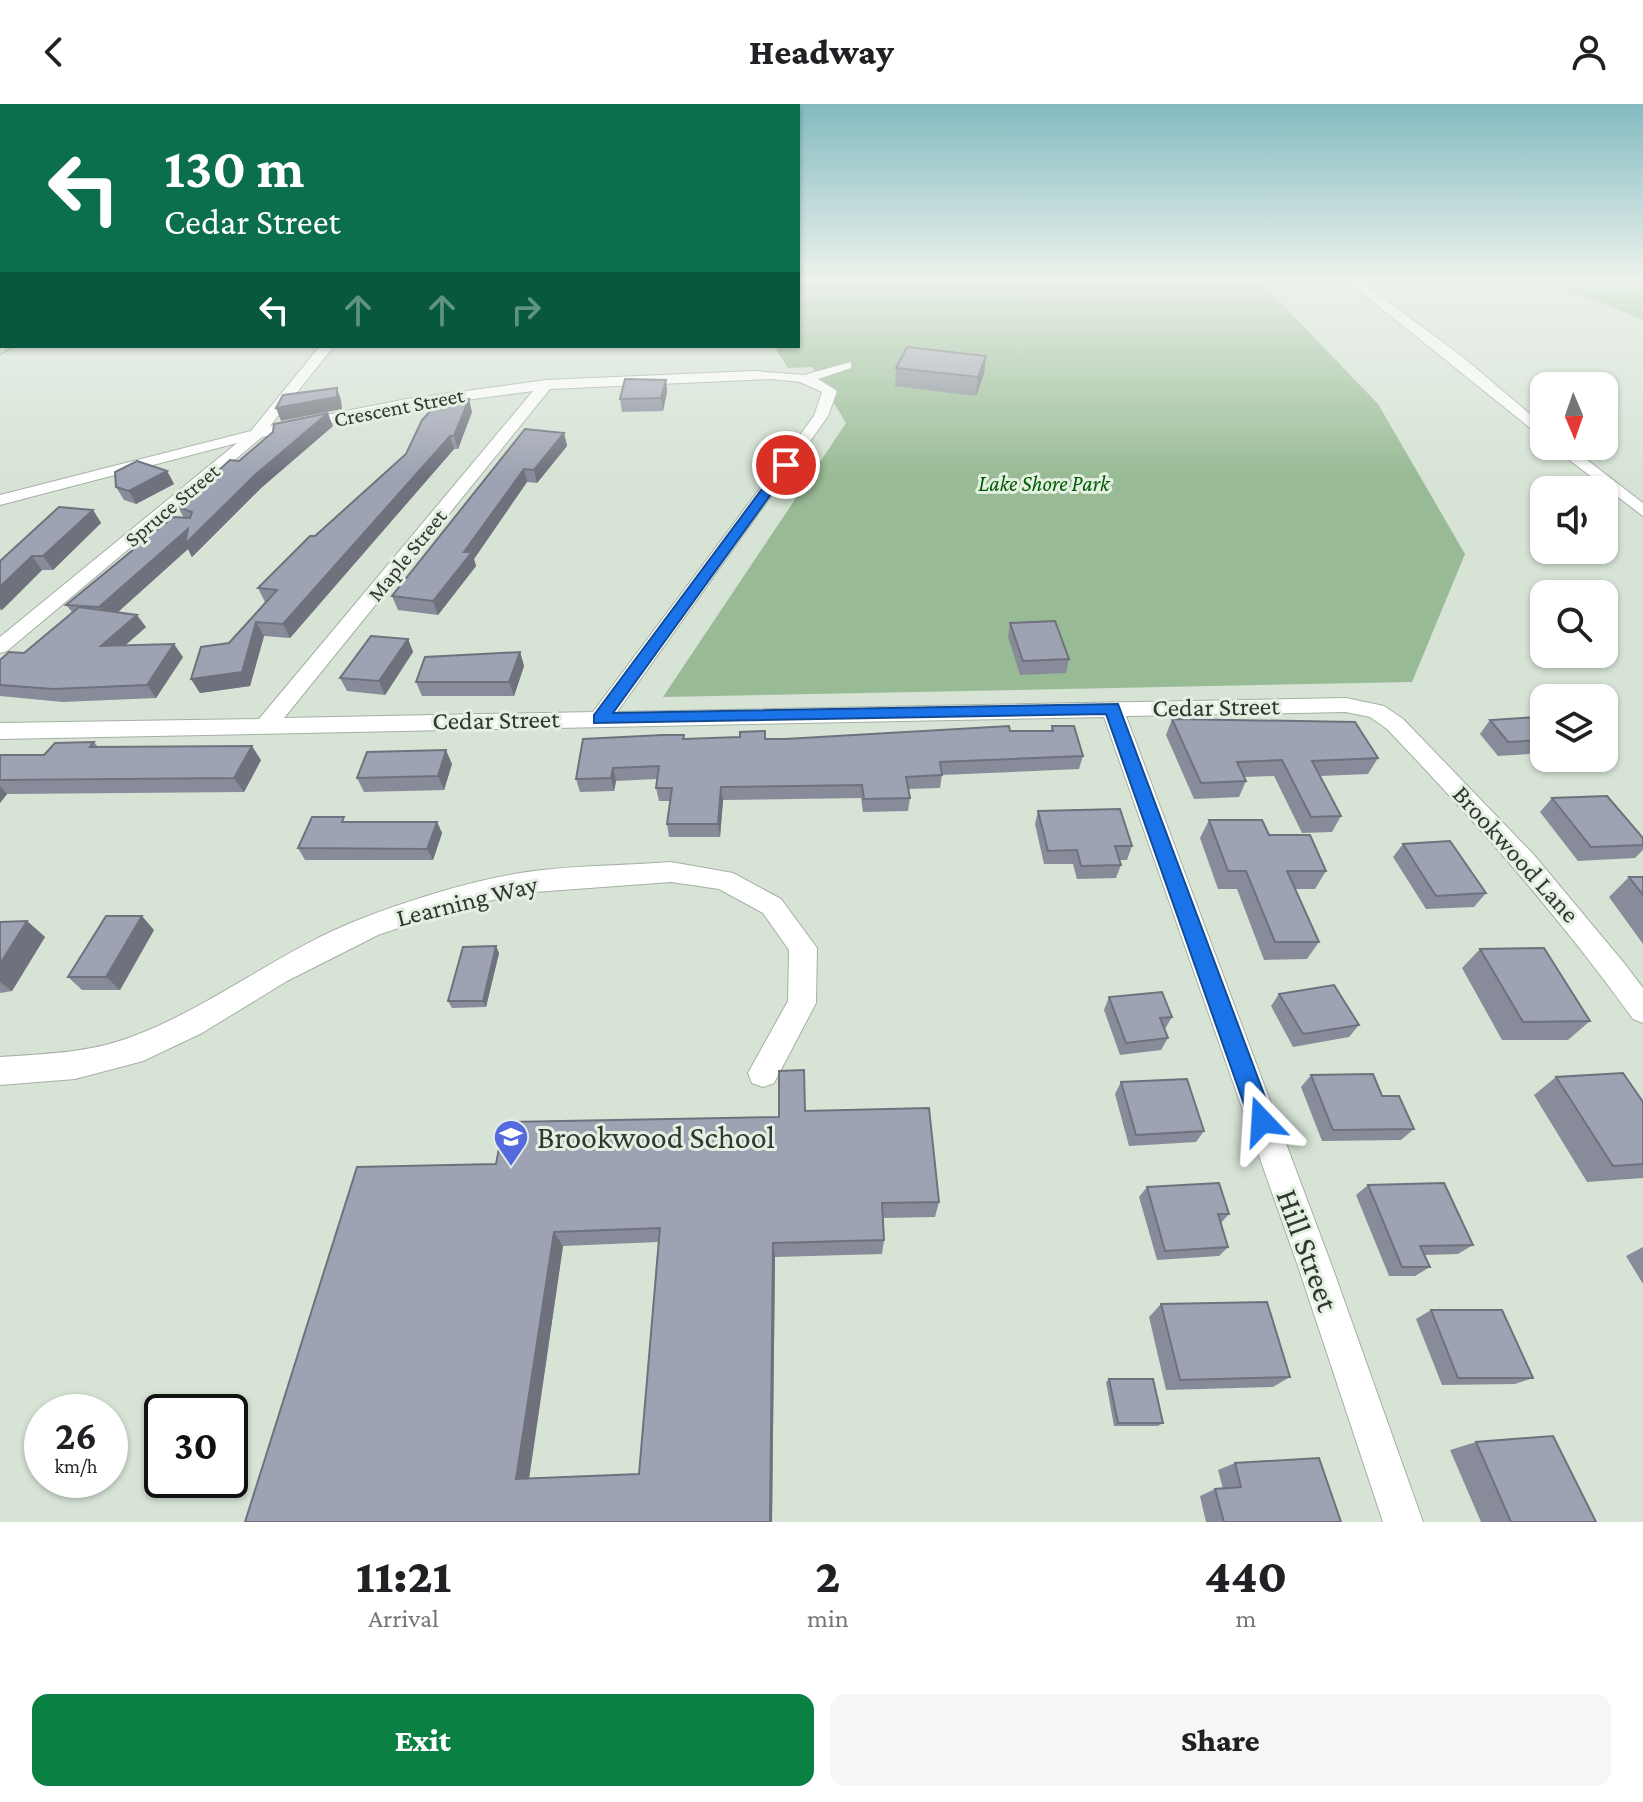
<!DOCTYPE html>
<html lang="en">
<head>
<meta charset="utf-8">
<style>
  :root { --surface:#fff; --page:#f6f6f6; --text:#202124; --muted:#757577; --accent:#0b8043 }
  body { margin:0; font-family:"Crimson Pro",serif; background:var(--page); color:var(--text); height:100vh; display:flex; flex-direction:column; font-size:30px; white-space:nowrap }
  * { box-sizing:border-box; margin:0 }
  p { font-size:26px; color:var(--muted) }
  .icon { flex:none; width:44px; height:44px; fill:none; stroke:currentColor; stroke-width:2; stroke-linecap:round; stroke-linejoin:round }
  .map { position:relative; height:1418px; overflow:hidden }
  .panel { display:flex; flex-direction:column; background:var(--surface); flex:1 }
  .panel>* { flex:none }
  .banner { position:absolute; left:0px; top:0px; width:800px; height:244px; box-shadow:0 2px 6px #0004; background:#0b6e4f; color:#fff; overflow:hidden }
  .needle { width:52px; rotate:178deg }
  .fabs { position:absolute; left:1530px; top:268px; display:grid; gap:16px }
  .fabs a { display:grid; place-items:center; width:88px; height:88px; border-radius:16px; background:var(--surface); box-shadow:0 2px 6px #0004; font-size:40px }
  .speed { position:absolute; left:24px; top:1290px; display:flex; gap:16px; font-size:40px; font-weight:700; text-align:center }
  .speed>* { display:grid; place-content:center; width:104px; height:104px; border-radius:50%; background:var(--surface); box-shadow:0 2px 6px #0004; line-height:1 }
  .speed small { font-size:20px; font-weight:400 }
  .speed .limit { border:4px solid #111; border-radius:12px; background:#fff; color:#111 }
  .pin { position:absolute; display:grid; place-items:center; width:68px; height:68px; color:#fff; margin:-34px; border:4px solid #fff; border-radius:50%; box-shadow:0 2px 8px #0007 }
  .me { position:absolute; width:88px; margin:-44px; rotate:340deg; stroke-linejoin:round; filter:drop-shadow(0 0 6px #0008) }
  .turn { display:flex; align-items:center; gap:28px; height:168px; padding:0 32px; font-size:36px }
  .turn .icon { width:104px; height:104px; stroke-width:2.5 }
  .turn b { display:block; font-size:56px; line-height:68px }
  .lanes { display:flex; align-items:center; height:76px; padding:0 32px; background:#0003; justify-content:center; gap:40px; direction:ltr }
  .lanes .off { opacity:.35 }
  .eta { display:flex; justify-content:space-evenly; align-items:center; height:136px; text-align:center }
  .eta b { font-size:48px; font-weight:800; line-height:56px }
  .button { display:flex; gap:16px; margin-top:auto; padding:16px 32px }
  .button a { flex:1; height:92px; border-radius:16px; background:var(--accent); color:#fff; font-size:32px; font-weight:800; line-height:92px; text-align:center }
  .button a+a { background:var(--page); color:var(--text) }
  header { display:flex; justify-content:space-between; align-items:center; height:104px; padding:0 32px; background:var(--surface); font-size:36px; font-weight:800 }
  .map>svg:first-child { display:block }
  .green { fill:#98bb95 }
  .water { fill:#8bc687 }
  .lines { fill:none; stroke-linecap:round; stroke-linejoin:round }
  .street-casing { stroke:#a4b0a3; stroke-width:2 }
  .primary-casing { stroke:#7fa97c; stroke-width:2 }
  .street { fill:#fff; fill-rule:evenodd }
  .primary { fill:#cbf1c8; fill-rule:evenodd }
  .wall { fill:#888c9a; fill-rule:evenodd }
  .shaded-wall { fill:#6f727d }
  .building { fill:#9ea3b3; stroke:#6f727d; stroke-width:2; fill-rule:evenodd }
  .route { fill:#1a73e8; stroke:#114b97; stroke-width:2 }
  .labels { text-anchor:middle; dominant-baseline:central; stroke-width:6; stroke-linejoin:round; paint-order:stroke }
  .far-street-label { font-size:22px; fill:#323731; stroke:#e4f1e2 }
  .far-park-label { font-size:22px; font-style:italic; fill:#005b02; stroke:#e4f1e2 }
  .street-label { font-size:26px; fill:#323731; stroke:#e4f1e2 }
  .near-poi-label { font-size:32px; fill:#323731; stroke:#e4f1e2; text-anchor:start }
  .near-street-label { font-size:32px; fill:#323731; stroke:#e4f1e2 }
</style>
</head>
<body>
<header><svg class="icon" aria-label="back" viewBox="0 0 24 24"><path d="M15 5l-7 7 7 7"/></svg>Headway<svg class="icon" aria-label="person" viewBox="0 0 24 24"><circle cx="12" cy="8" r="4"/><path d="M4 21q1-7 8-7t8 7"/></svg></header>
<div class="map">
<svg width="1643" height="1418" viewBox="0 0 1643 1418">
  <rect width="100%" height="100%" fill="#d6e3d5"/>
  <!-- green -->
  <path class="green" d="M798 173H1256L1378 300 1465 450 1412 578 663 593 846 319 812 263 788 264 774 242H798Z"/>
  <!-- water -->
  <path class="water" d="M1532 173H1643V216L1546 177Z"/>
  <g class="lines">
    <defs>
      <path id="street" d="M1342 173H1355L1464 254 1544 322V335Z
        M320 242H334L270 322 407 295 546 276 754 267 804 271 851 258V264L818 275 837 287 828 312 617 608 1346 594 1384 602 1403 615 1534 751 1624 859 1643 884V919L1633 915C1559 812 1475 717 1387 625L1370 613 1346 608 1126 612 1333 1165 1423 1418H1383L1299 1165 1104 613 0 635V619L259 615 533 287 407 304 262 333 7 547 0 549V533L237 339 0 401V391L251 327ZM771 275 800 278 822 288 814 312 593 608 284 614 550 285Z
        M1551 342H1569L1643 399V412Z
        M671 758 733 769 781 795 817 844 816 899 774 979 763 983 752 979 748 969 788 897 789 846 763 809 719 785 671 778 521 789 451 806 378 831 287 877 202 929 143 957 75 975 0 981V953C44 950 90 949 131 933 213 903 281 845 363 814 413 795 467 778 520 769 569 761 621 762 671 758Z"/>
      <path id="primary" d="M2 236V242H14L0 250Z"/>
    </defs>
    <!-- street casing -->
    <use href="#street" class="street-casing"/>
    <!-- primary casing -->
    <use href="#primary" class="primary-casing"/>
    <!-- street -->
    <use href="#street" class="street"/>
    <!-- primary -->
    <use href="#primary" class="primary"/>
  </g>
  <!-- wall -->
  <path class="wall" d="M986 252 984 270 976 292 895 282 896 264Z
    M666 276 667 288 663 307 622 308 620 295Z
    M472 308 458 345H454L290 534 264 532 250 582 200 589 191 575 229 539 266 498H265L258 484 406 350Z
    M333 322 261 384 192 453 188 445 118 508 146 523 125 541 183 553 156 594 63 598 0 592V556L24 549 73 509 66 501 184 414 178 403 239 357Z
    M525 325 564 329 567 342 537 379 527 378 474 455 476 462 438 511 398 506 392 492Z
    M167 367 174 380 136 400 124 396 116 383Z
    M93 406 101 419 53 466H42L2 506H0V457Z
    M1010 519 1069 555 1066 569 1020 571 1008 533Z
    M408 535 413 548 385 591 347 587 340 574Z
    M520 548 524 562 514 592H422L416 578Z
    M1172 615 1378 654 1368 670 1320 672 1341 712 1332 728 1302 729 1274 672 1244 673 1246 677 1239 693 1194 695 1166 631Z
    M1490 616 1544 622V649L1498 652 1480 630Z
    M1052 622 1083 652 1079 665 942 671 940 684 908 685 910 694 908 707 863 708 861 694 723 696 720 733H669L667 720 670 697H659L656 684 657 675 616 677 614 687 580 688 576 675 684 631V635H766L1010 627H1051Z
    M94 638 98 643 261 656 244 688 7 690 0 699V651H44Z
    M452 660 444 686 364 688 357 674Z
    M1552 694 1643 734V746L1635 754 1578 757 1540 708Z
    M1038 707 1132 742 1127 756H1120L1121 761 1116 774 1077 775 1073 760H1044L1035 720Z
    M1209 716 1269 731 1326 767 1315 785H1295L1319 838 1307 855 1264 856 1237 785H1218L1200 734Z
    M346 718H437L442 729 433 756H305L298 744Z
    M1403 740 1486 789 1474 803 1426 805 1393 753Z
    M1629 773H1643V840L1609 793Z
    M27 817 45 833 12 887 0 889V818Z
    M154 826 120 886H82L68 873Z
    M1480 845 1590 917 1568 936H1502L1462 864Z
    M499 849 486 903 452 904 448 897Z
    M1279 890 1359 921 1349 933 1293 943 1271 902Z
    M1109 893 1172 913 1165 925 1168 934 1161 946 1120 951 1104 906Z
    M1311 971 1382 992 1414 1025 1401 1036 1322 1037 1301 983Z
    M1556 973 1643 998V1074L1587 1078 1534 991Z
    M1121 978 1204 1027 1196 1038 1129 1042 1115 990Z
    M805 1007 939 1098 935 1113 883 1114 884 1136 882 1150 775 1153 772 1418H245L496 1060 779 1013ZM658 1138 639 1370 529 1374 563 1142Z
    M1368 1081 1473 1141 1458 1150 1424 1151 1430 1163 1415 1172H1389L1356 1091Z
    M1147 1083 1229 1110 1221 1119 1228 1143 1219 1152 1157 1156 1139 1093Z
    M1643 1143V1180L1626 1152Z
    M1161 1200 1290 1273 1273 1283 1166 1286 1149 1213Z
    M1431 1206 1533 1274 1515 1280 1442 1281 1416 1215Z
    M1109 1275 1163 1319 1158 1322H1114L1106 1278Z
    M1476 1338 1596 1418H1481L1450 1346Z
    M1235 1359 1341 1418H1206L1200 1392 1215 1385H1223L1218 1366Z"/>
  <!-- shaded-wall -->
  <path class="shaded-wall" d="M986 252 984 270 976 292 978 273Z
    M666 276 667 288 663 307 661 294Z
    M337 284 341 296 342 305 281 317 276 304Z
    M469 295 472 308 458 345 454 332Z
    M328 309 333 322 261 384 192 453 188 445 109 516 99 503 188 425Z
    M564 329 567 342 537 379 534 366Z
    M450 332 454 345 290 534 283 520Z
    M524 365 527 378 474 455 476 462 438 511 433 497 464 448Z
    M167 367 174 380 136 400 129 387Z
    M93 406 101 419 53 466 43 452Z
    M32 452 42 466 2 506 0 503V483Z
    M137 511 146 523 110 555 101 542Z
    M256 518 264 532 250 582 200 589 191 575Z
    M408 535 413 548 385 591 379 577Z
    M174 540 183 553 156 594 147 581Z
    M520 548 524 562 514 592 509 578Z
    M252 642 261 656 244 688 234 674Z
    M446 646 452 660 444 686 438 672Z
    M613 664 616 677 614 687 611 674Z
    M0 682 7 690 0 699Z
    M721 683 723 696 720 733 718 720Z
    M437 718 442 729 433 756 427 745Z
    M142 812 154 826 120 886 106 873Z
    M27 817 45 833 12 887 0 878V860Z
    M496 842 499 849 486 903 483 897Z
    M554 1128 563 1142 528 1382 516 1375Z
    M773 1139 775 1153 772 1418H770Z"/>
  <!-- building -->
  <path class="building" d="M907 243 986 252 978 273 896 264Z
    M625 275 666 276 661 294 620 295Z
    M337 284V293L276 304 283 291Z
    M469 295 454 332H450L283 520 256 518 242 568 191 575 201 543 229 539 277 486 258 484 310 432H315L406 350 422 316 441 296Z
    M328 309 255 371 185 440 188 425 99 503 66 501 173 413 190 414 192 408 178 403 230 356 239 357 273 328 274 320Z
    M525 325 564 329 534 366 524 365 464 448H472L433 497 392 492Z
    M137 357 167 367 129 387 116 383 115 368Z
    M59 403 93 406 43 452H32L0 483V457Z
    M79 503 137 511 101 542 174 540 147 581 53 585 0 581V556L9 548 24 549Z
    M1055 517 1069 555 1023 557 1010 519Z
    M371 532 408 535 379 577 340 574Z
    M520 548 509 578H416L425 553Z
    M1536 613 1544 622V636L1508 638 1490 616Z
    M1172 615 1355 618 1378 654 1312 657 1341 712 1311 713 1282 656 1237 658 1246 677 1201 679Z
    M1009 622 1010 627H1053L1052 622H1074L1083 652 940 658 942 671 906 673 910 694 864 695 862 681 721 683 718 720H667L672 684H656L659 662 613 664 611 674 576 675 583 635 663 631H684L683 635 740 633V628L765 627V635H785Z
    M94 638 90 643 252 642 234 674 0 676V651H44L55 639Z
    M446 646 438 672 357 674 367 648Z
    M1607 692 1643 734V741L1591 743 1552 694Z
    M1120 705 1132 742H1115L1121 761 1081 762 1077 746 1048 747 1038 707Z
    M312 713H344L342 718H437L427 745 298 744Z
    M1209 716H1262L1269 731H1310L1326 767H1287L1319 838H1275L1246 767H1228Z
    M1450 737 1486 789 1436 792 1403 740Z
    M1629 773H1643V791Z
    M106 812H142L106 873H68Z
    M27 817 0 860V818Z
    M496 842 483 897H448L463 843Z
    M1544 844 1590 917 1523 918 1480 845Z
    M1334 881 1359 921 1303 930 1279 890Z
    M1162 888 1172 913 1160 914 1168 934 1126 939 1109 893Z
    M804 966 805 1007 929 1004 939 1098 882 1099 884 1136 773 1139 770 1418H245L357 1063 496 1060 504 1018 779 1013V967ZM660 1124 639 1370 516 1375 554 1128Z
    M1623 969 1643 998V1060L1613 1062 1556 973Z
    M1373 970 1382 992H1399L1414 1025 1333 1026 1311 971Z
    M1187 975 1204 1027 1136 1031 1121 978Z
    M1219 1079 1229 1110H1218L1228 1143 1165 1147 1147 1083Z
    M1444 1079 1473 1141 1420 1142 1430 1163H1402L1368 1081Z
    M1267 1198 1290 1273 1180 1276 1161 1200Z
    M1431 1206H1502L1533 1274H1458Z
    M1109 1275H1153L1163 1319H1118Z
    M1553 1332 1596 1418H1511L1476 1338Z
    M1319 1354 1341 1418H1224L1215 1385 1241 1383 1235 1359Z"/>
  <!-- sky -->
  <linearGradient id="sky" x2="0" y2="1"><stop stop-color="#83bbc1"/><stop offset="0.47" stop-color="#edf2ec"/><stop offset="1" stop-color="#edf2ec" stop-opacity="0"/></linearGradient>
  <rect width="1643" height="372" fill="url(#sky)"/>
  <!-- route -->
  <path class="route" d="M782 358 792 361 613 609 1118 600 1274 1017 1271 1025 1262 1029 1254 1025 1250 1017 1106 610 594 619V611Z"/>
  <!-- icons -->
  <defs>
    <symbol id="school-pin" viewBox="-11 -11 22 30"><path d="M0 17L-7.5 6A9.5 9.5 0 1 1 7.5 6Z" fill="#566ae0" stroke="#e4f1e2"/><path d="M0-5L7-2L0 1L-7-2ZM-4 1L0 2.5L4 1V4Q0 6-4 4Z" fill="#fff"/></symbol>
  </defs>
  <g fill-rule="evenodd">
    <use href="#school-pin" x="491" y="1013" width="40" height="54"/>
  </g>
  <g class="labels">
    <!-- far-street labels -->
    <g class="far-street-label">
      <text transform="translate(399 303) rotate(-11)">Crescent Street</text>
      <text transform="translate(172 401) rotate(-40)">Spruce Street</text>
      <text transform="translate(407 451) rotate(-51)">Maple Street</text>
    </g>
    <!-- far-park labels -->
    <g class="far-park-label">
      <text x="1044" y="379">Lake Shore Park</text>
    </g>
    <!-- street labels -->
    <g class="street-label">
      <text transform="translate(1216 603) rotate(-1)">Cedar Street</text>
      <text transform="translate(496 616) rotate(-1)">Cedar Street</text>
      <text transform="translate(1516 750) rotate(48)">Brookwood Lane</text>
      <text transform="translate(467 797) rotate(-14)">Learning Way</text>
    </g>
    <!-- near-poi labels -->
    <g class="near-poi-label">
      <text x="537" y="1033">Brookwood School</text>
    </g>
    <!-- near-street labels -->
    <g class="near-street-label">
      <text transform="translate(1308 1146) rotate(70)">Hill Street</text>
    </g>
  </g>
</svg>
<div class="fabs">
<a><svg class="needle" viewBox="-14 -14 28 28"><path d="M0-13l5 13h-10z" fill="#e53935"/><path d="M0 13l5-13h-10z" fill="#757577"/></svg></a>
<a><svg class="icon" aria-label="sound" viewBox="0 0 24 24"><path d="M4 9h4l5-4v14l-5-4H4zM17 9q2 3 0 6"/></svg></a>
<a><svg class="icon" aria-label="search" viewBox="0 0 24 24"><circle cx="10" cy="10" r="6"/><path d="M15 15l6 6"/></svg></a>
<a><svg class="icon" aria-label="layers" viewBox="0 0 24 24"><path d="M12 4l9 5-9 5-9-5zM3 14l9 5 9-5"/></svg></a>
</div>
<div class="speed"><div>26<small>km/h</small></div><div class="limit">30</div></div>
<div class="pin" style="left:786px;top:361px;background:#d93025"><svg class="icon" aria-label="arrive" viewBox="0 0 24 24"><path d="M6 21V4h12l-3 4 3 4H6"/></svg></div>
<svg class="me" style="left:1262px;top:1017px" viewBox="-20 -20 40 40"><path d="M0-17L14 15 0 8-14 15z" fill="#1a73e8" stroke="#fff" stroke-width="4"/></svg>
<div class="banner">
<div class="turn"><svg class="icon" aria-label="left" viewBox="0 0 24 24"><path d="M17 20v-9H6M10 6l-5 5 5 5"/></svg><div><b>130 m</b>Cedar Street</div></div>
<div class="lanes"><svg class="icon" aria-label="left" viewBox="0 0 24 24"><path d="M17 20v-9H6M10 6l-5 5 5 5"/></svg><svg class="icon off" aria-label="ahead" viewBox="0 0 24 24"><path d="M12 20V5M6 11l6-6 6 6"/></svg><svg class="icon off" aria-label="ahead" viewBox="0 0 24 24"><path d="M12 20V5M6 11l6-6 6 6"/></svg><svg class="icon off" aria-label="right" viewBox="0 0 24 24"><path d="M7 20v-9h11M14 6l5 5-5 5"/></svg></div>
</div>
</div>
<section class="panel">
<div class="eta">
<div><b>11:21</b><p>Arrival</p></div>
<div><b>2</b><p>min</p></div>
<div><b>440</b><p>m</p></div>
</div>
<div class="button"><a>Exit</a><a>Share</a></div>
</section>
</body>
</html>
